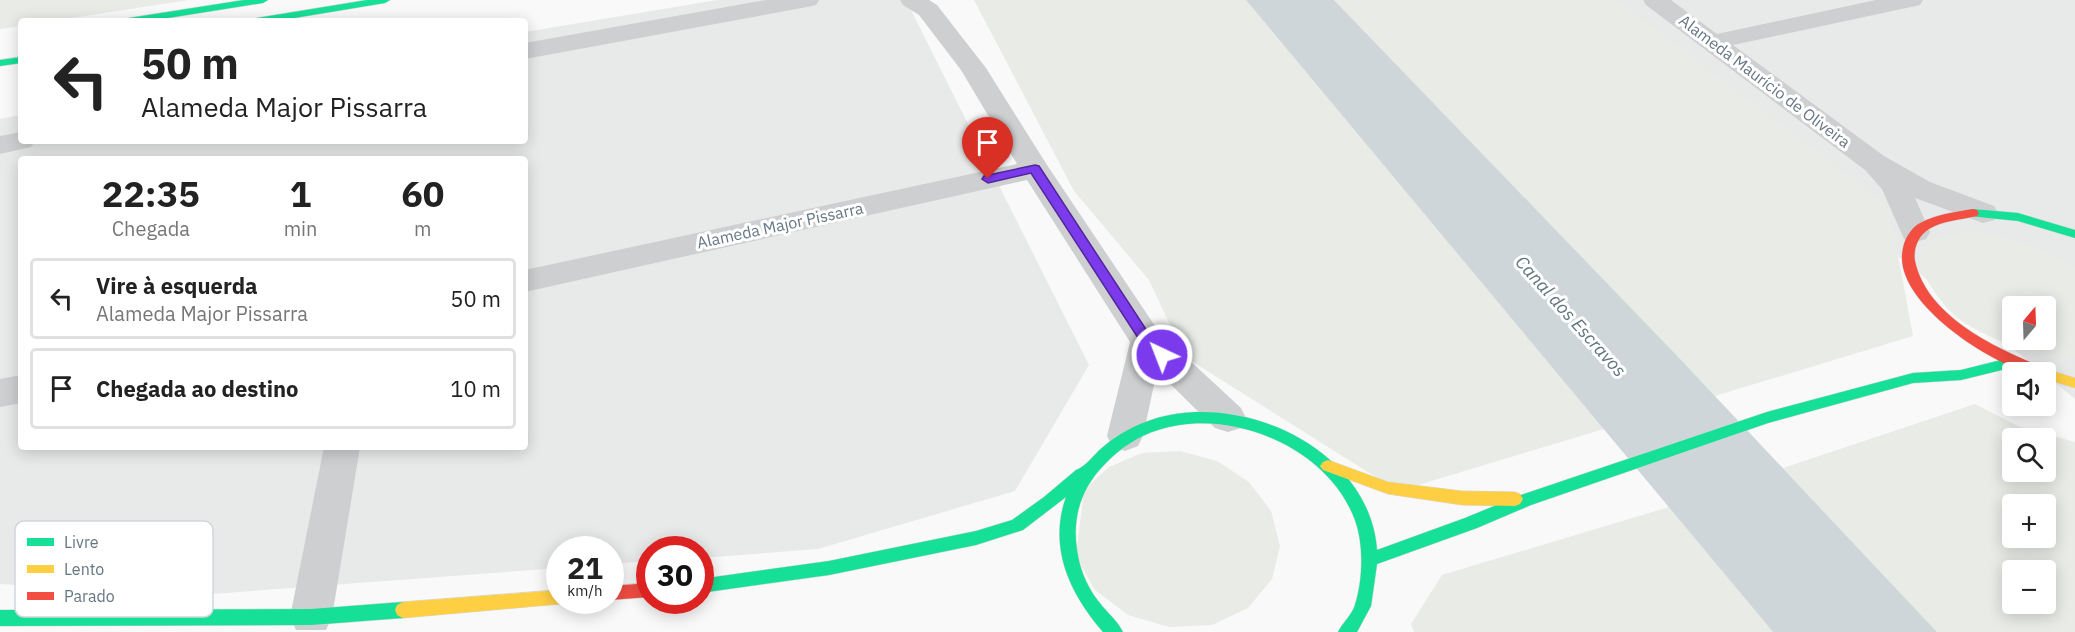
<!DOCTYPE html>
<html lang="pt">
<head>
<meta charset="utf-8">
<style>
  :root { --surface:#fff; --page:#f2f2f2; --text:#222; --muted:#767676; --line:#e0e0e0 }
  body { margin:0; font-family:"IBM Plex Sans",sans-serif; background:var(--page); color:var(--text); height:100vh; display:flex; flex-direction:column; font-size:22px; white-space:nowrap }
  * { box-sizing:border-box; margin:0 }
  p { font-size:20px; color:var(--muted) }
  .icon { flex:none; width:33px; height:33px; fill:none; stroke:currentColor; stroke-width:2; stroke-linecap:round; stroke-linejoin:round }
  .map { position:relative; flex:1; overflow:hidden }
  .details { position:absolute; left:18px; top:156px; width:510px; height:294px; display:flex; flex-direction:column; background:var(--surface); border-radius:6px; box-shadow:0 3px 15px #0003 }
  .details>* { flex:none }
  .guide { position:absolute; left:18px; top:18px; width:510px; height:126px; border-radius:6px; box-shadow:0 3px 15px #0003; background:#fff; color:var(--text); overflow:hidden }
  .needle { width:39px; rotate:19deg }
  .fabs { position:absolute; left:2002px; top:296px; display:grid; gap:12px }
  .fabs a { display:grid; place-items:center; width:54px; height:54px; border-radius:6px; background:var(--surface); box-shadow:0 3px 15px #0003; font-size:30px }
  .speed { position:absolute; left:546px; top:536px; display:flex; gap:12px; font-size:30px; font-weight:700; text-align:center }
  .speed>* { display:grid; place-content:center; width:78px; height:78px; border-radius:50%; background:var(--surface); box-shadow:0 3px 15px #0003; line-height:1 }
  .speed small { font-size:15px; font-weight:400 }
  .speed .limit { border:9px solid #d22; background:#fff; color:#111 }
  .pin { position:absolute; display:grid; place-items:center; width:51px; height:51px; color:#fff; margin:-62px -26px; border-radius:50% 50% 50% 0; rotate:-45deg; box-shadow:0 0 6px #0007 }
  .pin .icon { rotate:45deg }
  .me { position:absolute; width:66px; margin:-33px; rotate:317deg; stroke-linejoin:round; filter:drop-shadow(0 0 4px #0008) }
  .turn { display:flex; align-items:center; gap:21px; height:126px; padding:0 24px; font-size:27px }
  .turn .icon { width:78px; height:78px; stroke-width:2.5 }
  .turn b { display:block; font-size:42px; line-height:51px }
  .eta { display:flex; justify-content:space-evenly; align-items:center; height:102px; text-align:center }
  .eta b { font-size:36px; font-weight:700; line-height:42px }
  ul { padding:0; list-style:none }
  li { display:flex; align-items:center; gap:18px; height:81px; margin:0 12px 9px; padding:0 12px; border:3px solid var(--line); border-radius:6px }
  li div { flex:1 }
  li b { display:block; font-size:22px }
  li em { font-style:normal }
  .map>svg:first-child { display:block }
  .built { fill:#e8e9e9; fill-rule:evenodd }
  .green { fill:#e8ebe6; fill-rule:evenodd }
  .water { fill:#ced6d9 }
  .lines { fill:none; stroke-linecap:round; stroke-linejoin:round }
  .fast-casing { stroke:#d5d6d7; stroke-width:1 }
  .slow-casing { stroke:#d5d6d7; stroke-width:1 }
  .jam-casing { stroke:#d5d6d7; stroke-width:1 }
  .street { fill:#cecfd0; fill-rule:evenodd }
  .fast { fill:#16e098; fill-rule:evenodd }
  .slow { fill:#ffcf43; fill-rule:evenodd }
  .jam { fill:#f24e42; fill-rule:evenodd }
  .route { fill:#7c3aed; stroke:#51269a; stroke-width:1.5 }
  .labels { text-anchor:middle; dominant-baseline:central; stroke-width:6; stroke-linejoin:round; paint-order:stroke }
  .street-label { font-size:16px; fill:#657683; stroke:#fff }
  .water-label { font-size:18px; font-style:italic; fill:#60757c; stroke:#fff }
  .key { fill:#fff; stroke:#d1d6da; stroke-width:1.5 }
  .key-label { font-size:16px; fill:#657683 }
</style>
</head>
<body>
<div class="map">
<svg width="2075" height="632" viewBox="0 0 2075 632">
  <rect width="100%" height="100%" fill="#f9f9f9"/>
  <!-- built -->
  <path class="built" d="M717 0H906L1089 365 1015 491 818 549 701 558 700 549H650L649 561 611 564 610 549H560L559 568 198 595 0 584V119L21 115V141H525V32ZM21 159H525V447H21Z
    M1580 0H2075V399L2046 375V372H2042ZM2013 306H2046V339H2013Z"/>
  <!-- green -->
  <path class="green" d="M0 0H189L52 21H21V26L0 29Z
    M974 0H1246L1604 429 1398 491 1185 357 1149 280 1074 191Z
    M1334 0H1617L1889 206 1913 336 1715 396Z
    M1970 232C2011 237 2039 246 2075 266V357C2042 361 1979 336 1954 315 1940 303 1929 282 1918 267L1923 247 1941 236ZM2013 306H2046V339H2013Z
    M1975 404 2020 427 2075 442V632H1937L1783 468ZM2013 438H2046V471H2013ZM2013 504H2046V537H2013ZM2013 570H2046V603H2013Z
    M1180 451 1217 461 1249 482 1271 511 1280 546 1272 579 1248 608 1212 625 1169 627 1128 615 1095 590 1076 557 1084 490 1109 467 1142 453Z
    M1669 507 1773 632H1414L1411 624 1442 575Z"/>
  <!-- water -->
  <path class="water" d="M1246 0H1334L1681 360 1937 632H1773Z"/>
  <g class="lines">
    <defs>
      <path id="fast" d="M244 0H268L263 3 149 21H124L129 18Z
        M367 0H390L385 3 276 21H252L257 18Z
        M21 57V63L0 66V60Z
        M1973 209 2018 213 2075 230V238L2018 221 1969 216 1967 213 1969 210Z
        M2013 357 2018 358 2020 362 2018 366 1961 380 1913 383 1768 423 1531 505 1477 528 1377 564 1371 606 1357 632H1338C1343 622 1352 615 1355 605 1363 579 1364 545 1355 520 1328 447 1229 406 1158 430 1138 436 1119 449 1105 464 1081 488 1072 517 1077 550 1080 572 1089 591 1103 607 1110 615 1118 622 1123 632H1103C1070 594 1048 548 1066 497L1023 530 976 545 829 575 700 593V579L829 561 976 531 1012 520 1044 497 1076 470C1087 466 1093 455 1103 447 1118 434 1135 425 1154 419 1243 391 1370 450 1377 550L1465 518 1521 495 1767 412 1913 373 1961 370Z
        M403 602 409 605 411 610 409 615 403 618 311 625 0 626V610L311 609Z"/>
      <path id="slow" d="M2046 369 2075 378V388L2046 379V372H2040Z
        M1328 460 1388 482 1462 491 1515 492 1520 494 1523 499 1520 504 1515 506 1462 505 1388 494 1323 470 1320 466 1323 462Z
        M560 590V600H567L560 604 403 618 397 615 395 610 397 605 403 602Z"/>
      <path id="jam" d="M1973 209 1977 210 1979 213 1977 216C1961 220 1944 220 1929 229 1918 236 1913 249 1915 261 1927 317 1997 349 2045 368L2047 372 2046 374V372C2039 372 2030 373 2023 371 1983 358 1891 299 1903 248 1905 238 1911 228 1920 223 1937 214 1955 212 1973 209Z
        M650 583V597L610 600H609L610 586Z"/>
    </defs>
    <!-- fast casing -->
    <use href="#fast" class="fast-casing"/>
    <!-- slow casing -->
    <use href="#slow" class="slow-casing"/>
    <!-- jam casing -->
    <use href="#jam" class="jam-casing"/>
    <!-- street -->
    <path class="street" d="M766 0H819L816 5 807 7 525 59V43Z
      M900 0H929L937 5 986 68 1047 165 1159 332 1241 408 1246 418 1241 428 1228 432 1215 428 1157 371 1143 436 1138 446 1125 451 1112 446 1107 436 1130 342 1027 180 525 292V270L1017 164 961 70 919 15 903 5Z
      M1643 0H1671L1717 34 1876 0H1923L1920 5 1911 7 1733 45 1884 156 1930 182 1994 206 1998 213 1994 220 1983 223 1915 198 1930 232 1926 239 1915 242 1904 239 1882 189 1865 170 1646 5Z
      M21 132V141H35L31 147 0 154V136Z
      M21 375V403L0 407V379Z
      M324 447H360L332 617 326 630H296L290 617Z"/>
    <!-- fast -->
    <use href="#fast" class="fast"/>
    <!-- slow -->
    <use href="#slow" class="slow"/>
    <!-- jam -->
    <use href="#jam" class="jam"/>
  </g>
  <!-- route -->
  <path class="route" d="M1035 165 1039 166 1151 337 1169 355 1167 359H1157L1142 344 1031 173 988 183 982 179 984 176Z"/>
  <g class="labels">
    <!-- street labels -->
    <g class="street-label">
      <text transform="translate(1765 81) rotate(37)">Alameda Maurício de Oliveira</text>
      <text transform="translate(780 225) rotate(-12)">Alameda Major Pissarra</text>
    </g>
    <!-- water labels -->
    <g class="water-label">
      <text transform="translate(1571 316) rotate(48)">Canal dos Escravos</text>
    </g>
  </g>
  <!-- legend -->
  <rect x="15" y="521" width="198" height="96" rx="9" class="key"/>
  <rect x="27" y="538" width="27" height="8" fill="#16e098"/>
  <rect x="27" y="565" width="27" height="8" fill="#ffcf43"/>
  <rect x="27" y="592" width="27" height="8" fill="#f24e42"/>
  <g class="key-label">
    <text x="64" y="548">Livre</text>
    <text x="64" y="575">Lento</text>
    <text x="64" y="602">Parado</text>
  </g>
</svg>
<div class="fabs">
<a><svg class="needle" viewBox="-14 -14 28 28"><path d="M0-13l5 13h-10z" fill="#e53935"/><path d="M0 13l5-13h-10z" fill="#767676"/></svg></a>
<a><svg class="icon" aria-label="sound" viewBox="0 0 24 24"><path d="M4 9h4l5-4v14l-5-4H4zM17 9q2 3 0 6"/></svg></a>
<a><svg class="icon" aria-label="search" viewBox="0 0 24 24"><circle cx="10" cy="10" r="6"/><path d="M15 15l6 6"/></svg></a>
<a>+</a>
<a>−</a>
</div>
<div class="speed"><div>21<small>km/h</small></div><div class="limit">30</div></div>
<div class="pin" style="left:988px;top:179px;background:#d93025"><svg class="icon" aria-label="arrive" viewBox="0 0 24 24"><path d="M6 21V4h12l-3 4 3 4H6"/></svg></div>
<svg class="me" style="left:1162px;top:355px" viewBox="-20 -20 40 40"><circle r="17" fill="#7c3aed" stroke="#fff" stroke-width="3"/><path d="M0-11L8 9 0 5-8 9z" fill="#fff"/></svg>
<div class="guide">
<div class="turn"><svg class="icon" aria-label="left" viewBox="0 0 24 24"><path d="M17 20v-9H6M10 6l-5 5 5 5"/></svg><div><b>50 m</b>Alameda Major Pissarra</div></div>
</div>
<section class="details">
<div class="eta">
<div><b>22:35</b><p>Chegada</p></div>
<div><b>1</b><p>min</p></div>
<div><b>60</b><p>m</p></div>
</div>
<ul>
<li><svg class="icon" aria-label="left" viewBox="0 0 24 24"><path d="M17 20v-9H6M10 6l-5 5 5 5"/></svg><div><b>Vire à esquerda</b><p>Alameda Major Pissarra</p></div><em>50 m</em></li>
<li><svg class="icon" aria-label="arrive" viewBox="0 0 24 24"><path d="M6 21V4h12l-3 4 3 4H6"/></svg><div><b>Chegada ao destino</b></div><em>10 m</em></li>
</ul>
</section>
</div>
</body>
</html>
